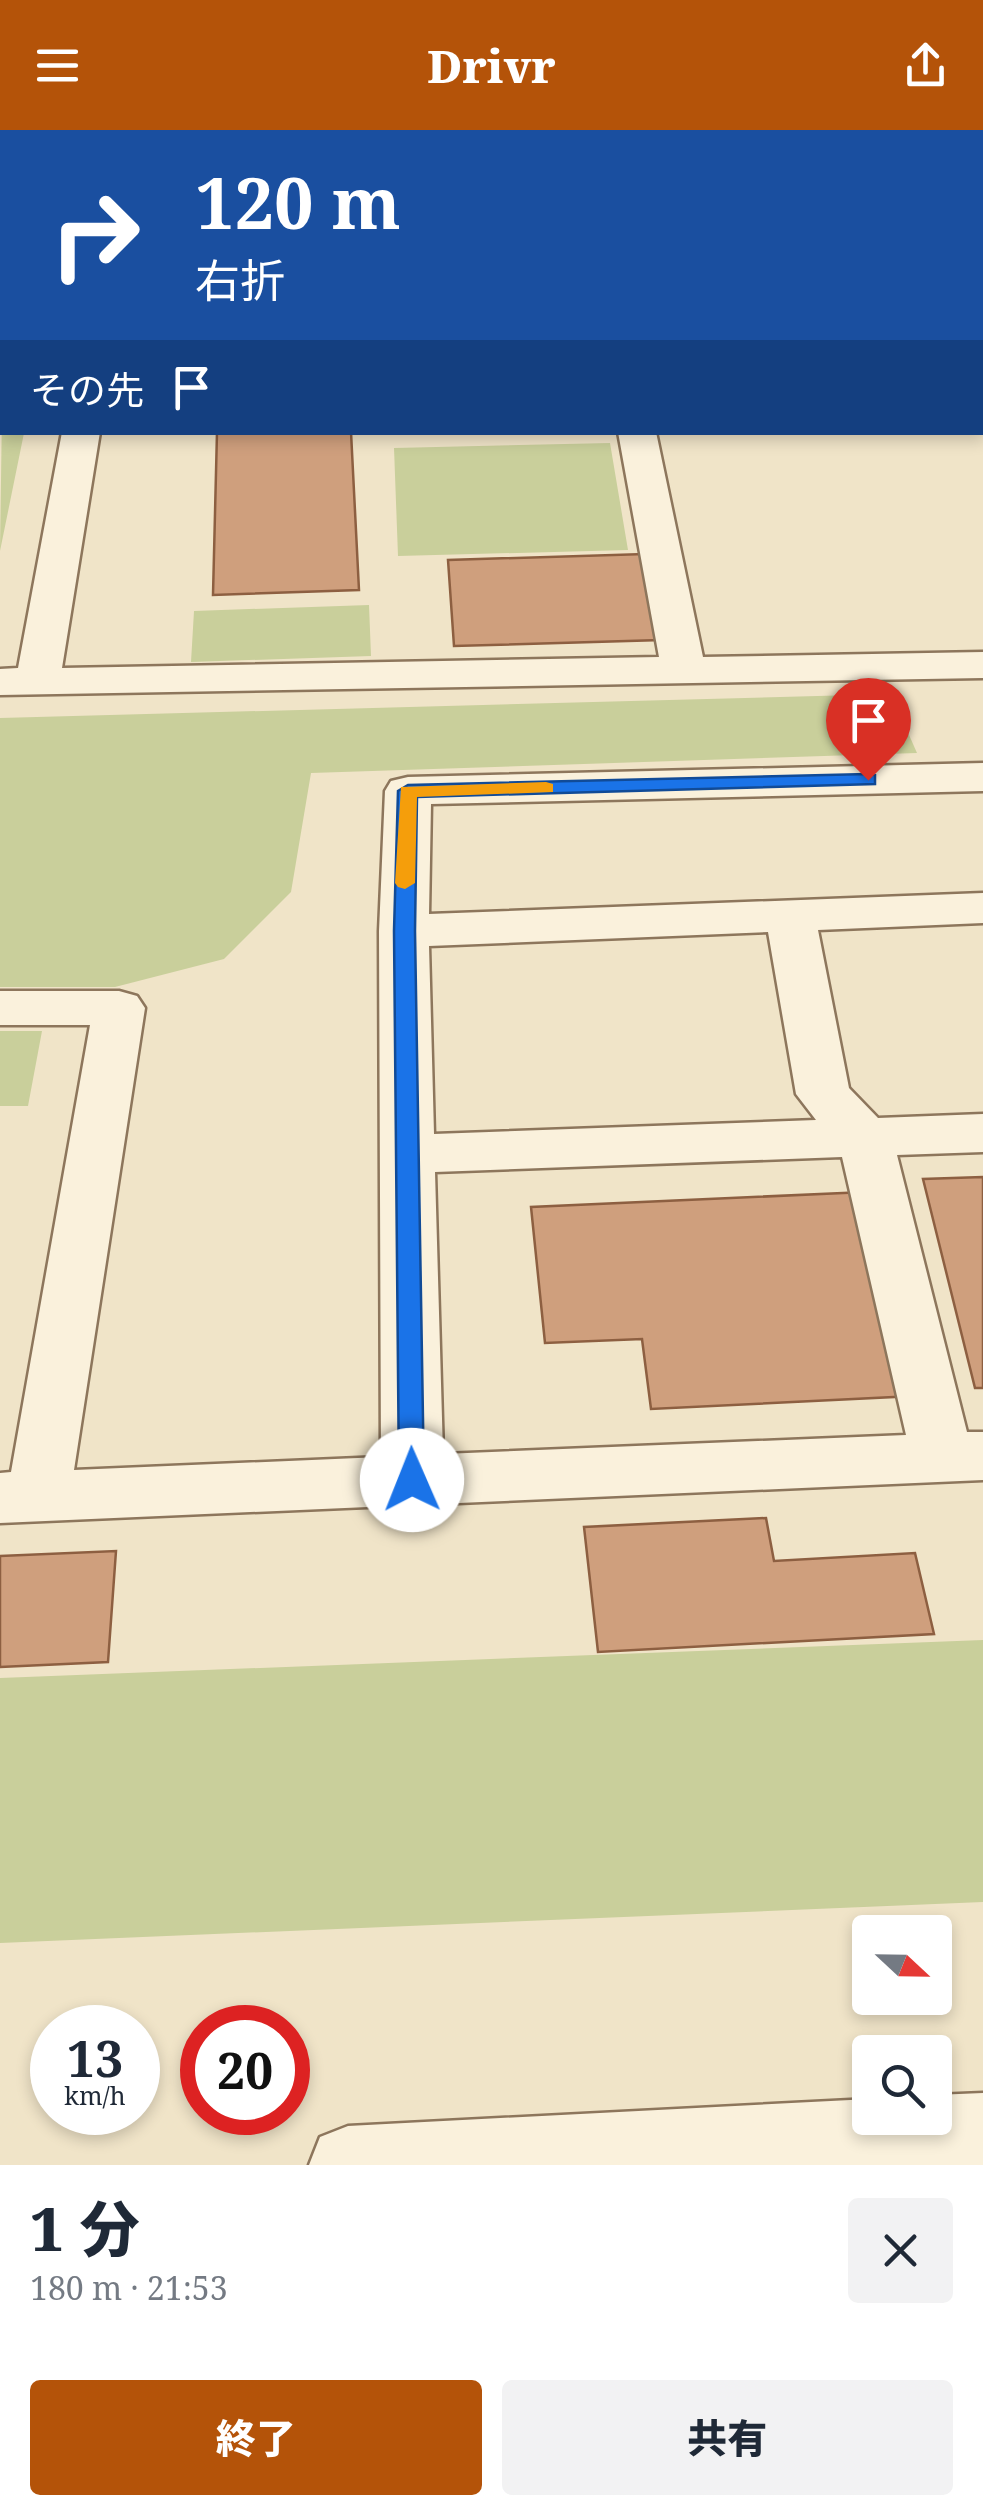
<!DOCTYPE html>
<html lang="ja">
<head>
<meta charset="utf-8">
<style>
  :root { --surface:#fff; --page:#f2f2f3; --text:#1f2937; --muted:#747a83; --accent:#b45309 }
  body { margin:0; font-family:"Noto Serif","Noto Sans JP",serif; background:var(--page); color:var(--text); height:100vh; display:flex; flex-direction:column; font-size:38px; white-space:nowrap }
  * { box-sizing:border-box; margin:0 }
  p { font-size:32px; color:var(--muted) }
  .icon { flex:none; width:55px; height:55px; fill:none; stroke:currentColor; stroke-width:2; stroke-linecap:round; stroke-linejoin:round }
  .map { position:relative; height:2035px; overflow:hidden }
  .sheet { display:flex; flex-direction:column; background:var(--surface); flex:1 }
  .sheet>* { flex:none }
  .banner { position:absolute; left:0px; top:0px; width:985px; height:305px; box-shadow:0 5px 15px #0003; background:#1a4fa0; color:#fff; overflow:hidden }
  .needle { width:65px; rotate:112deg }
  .controls { position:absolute; left:852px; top:1785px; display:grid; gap:20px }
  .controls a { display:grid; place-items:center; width:100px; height:100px; border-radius:10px; background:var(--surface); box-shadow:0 5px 15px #0003; font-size:50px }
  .speed { position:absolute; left:30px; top:1875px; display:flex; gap:20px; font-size:50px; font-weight:700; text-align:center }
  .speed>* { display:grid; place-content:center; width:130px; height:130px; border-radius:50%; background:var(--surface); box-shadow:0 5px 15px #0003; line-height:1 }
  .speed small { font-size:25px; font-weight:400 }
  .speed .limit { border:15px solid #d22; background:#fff; color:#111 }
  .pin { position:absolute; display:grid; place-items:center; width:85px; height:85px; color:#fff; margin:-102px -42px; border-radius:50% 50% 50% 0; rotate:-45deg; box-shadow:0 0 10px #0007 }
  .pin .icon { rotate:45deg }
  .me { position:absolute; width:110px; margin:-55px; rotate:359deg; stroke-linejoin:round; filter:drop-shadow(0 0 8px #0008) }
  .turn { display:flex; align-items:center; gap:35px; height:210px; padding:0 30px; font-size:45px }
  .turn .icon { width:130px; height:130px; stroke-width:2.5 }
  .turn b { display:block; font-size:70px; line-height:85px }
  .then { display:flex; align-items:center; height:95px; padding:0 30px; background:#0003; gap:20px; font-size:38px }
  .round { display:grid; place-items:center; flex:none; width:105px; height:105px; border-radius:10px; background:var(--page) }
  .head { display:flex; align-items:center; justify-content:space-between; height:170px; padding:0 30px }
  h1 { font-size:60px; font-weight:800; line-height:75px }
  .action { display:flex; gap:20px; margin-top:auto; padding:20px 30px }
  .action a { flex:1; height:115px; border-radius:10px; background:var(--accent); color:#fff; font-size:40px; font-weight:800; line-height:115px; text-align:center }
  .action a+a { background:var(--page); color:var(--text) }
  header { display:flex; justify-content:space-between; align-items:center; height:130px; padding:0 30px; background:var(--accent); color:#fff; font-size:45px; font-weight:800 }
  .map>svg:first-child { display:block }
  .green { fill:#c9cf9b }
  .building { fill:#cf9f7d; stroke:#8d5f41; stroke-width:2.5 }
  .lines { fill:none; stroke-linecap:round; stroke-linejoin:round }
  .minor-casing { stroke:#8d765c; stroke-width:5 }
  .minor { fill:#faf1dc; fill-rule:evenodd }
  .route { fill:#1a73e8; stroke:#114b97; stroke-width:2.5 }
  .slow { fill:#f59e0b }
</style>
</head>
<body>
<header><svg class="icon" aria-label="menu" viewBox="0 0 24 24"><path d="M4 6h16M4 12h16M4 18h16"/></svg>Drivr<svg class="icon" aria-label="share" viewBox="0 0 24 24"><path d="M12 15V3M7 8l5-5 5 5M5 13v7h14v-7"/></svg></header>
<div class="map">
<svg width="983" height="2035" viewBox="0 0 983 2035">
  <rect width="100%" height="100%" fill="#f0e4c8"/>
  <!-- green -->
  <path class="green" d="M2 280V302L24 303 0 421Z
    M610 313 628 420 398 426 394 318Z
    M369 475 371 526 191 532 194 481Z
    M891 564 917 623 311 643 291 762 224 829 115 857H0V588Z
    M0 901H42L28 976H0Z
    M983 1510V1772L0 1813V1548Z"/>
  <!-- building -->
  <path class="building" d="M217 302H351L359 460 213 465Z
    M645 424 661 510 454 516 448 430Z
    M983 1047V1258H975L923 1049Z
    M865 1062 914 1266 651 1279 642 1209 545 1213 531 1077Z
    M766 1388 774 1431 915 1423 934 1504 598 1522 584 1397Z
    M116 1421 108 1532 0 1537V1426Z"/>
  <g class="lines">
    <defs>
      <path id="minor" d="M327 0H359V2H328Z
        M559 0H591V2H560Z
        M0 101H2V121H0Z
        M982 118H983V138H982Z
        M0 193H2V215H0Z
        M0 248H2V270H0Z
        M62 302H100L62 538 659 527 618 302H656L703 527 983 522V548L0 565V539L18 538Z
        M983 633V661L431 674 429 784 983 763V793L818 800 849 958 878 988 983 984V1022L897 1025 967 1302H983V1350L0 1393V1343L11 1342 90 895H0V861H119L137 866 145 878 74 1340 381 1327 379 801 385 661 391 651 408 647ZM768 802 796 964 816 990 434 1004 429 816ZM842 1027 906 1305 443 1324 435 1042Z
        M983 1963V2035H309L320 2007 348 1996 870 1969V1988H935V1965Z"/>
    </defs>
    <!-- minor casing -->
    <use href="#minor" class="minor-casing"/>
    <!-- minor -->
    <use href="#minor" class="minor"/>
  </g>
  <!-- route -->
  <path class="route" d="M868 644 875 645V654L417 667 415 801 424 1350 421 1358 412 1361 402 1358 399 1350 394 801 398 661 408 655Z"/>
  <!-- slow -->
  <path class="slow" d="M546 652 553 654V662L417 667 415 753 405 759 398 757 395 753 401 657Z"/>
</svg>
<div class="controls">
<a><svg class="needle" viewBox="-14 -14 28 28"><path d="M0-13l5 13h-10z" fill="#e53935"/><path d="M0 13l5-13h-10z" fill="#747a83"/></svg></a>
<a><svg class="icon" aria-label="search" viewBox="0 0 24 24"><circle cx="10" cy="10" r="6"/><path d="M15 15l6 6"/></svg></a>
</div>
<div class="speed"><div>13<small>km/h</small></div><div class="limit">20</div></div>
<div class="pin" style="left:868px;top:650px;background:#d93025"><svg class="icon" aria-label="arrive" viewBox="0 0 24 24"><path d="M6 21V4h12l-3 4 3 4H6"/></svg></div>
<svg class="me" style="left:412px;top:1350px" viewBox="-20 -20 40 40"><circle r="19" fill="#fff"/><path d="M0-13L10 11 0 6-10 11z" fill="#1a73e8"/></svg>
<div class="banner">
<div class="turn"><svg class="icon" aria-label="right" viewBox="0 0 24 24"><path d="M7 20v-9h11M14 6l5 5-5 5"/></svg><div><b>120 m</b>右折</div></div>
<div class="then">その先<svg class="icon" aria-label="arrive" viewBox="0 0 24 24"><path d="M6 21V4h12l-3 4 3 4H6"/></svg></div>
</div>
</div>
<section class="sheet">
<div class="head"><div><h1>1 分</h1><p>180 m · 21:53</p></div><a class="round"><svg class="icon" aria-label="close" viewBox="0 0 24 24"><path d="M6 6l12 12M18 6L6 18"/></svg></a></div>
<div class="action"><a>終了</a><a>共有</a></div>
</section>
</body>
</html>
